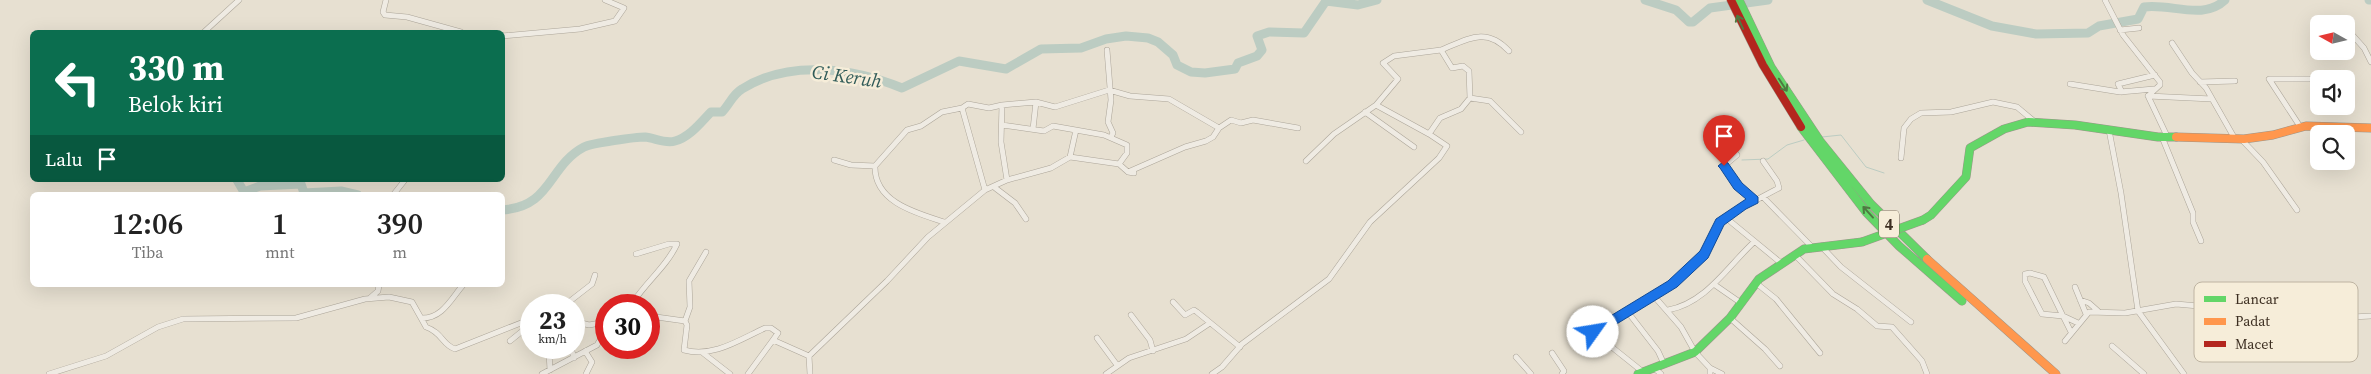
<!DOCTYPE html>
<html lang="id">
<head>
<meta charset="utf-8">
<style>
  :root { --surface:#fff; --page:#f6f6f6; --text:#222; --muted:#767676 }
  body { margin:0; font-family:"Source Serif 4",serif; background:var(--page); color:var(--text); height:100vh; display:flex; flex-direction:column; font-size:19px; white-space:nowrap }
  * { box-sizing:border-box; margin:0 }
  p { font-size:16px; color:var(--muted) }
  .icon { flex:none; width:28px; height:28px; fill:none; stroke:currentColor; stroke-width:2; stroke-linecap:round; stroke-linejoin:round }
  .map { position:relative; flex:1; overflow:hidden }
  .drawer { position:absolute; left:30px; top:192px; width:475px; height:95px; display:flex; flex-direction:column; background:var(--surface); border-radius:8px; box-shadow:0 5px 20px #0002 }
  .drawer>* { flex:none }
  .banner { position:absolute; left:30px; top:30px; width:475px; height:152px; border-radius:8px; box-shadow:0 5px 20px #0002; background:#0b6e4f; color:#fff; overflow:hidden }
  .needle { width:32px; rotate:278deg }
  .fabs { position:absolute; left:2310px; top:15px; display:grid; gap:10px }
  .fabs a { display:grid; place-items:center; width:45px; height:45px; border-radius:8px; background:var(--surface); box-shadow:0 5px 20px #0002; font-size:25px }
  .speed { position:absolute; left:520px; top:294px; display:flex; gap:10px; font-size:25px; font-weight:700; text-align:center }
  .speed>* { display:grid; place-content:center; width:65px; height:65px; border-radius:50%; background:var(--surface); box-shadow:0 5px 20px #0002; line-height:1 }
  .speed small { font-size:12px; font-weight:400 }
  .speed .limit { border:8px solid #d22; background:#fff; color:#111 }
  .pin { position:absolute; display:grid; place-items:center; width:42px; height:42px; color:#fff; margin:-51px -21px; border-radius:50% 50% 50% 0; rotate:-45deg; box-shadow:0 0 5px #0007 }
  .pin .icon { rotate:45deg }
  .me { position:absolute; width:55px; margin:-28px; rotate:58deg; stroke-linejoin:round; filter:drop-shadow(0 0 4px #0008) }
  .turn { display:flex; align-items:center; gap:18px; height:105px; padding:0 15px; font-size:22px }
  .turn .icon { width:65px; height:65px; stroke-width:2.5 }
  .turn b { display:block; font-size:35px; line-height:42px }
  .then { display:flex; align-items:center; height:48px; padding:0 15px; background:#0003; gap:10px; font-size:19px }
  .eta { display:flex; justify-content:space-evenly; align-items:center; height:85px; text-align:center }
  .eta b { font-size:30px; font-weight:600; line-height:35px }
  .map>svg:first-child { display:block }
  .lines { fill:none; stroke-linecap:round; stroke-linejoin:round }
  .stream { stroke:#bcccc2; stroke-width:1 }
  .river { stroke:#bcccc2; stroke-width:9 }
  .street-casing { stroke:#aca599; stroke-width:6 }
  .fast-casing { stroke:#9c958a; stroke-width:9 }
  .slow-casing { stroke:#9c958a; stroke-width:9 }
  .jam-casing { stroke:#9c958a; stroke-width:9 }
  .street { stroke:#efebe3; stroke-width:5 }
  .fast { stroke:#63d668; stroke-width:8 }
  .slow { stroke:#ff974d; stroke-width:8 }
  .jam { stroke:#b3261e; stroke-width:8 }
  .fast-bridge-casing { stroke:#9c958a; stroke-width:9; stroke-linecap:butt }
  .fast-bridge { stroke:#63d668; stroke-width:8 }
  .oneway { stroke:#4e7a41 }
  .route { fill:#1a73e8; stroke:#114b97 }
  .labels { text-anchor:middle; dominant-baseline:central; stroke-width:5; stroke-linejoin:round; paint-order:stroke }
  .shield { fill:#f6edd9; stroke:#746758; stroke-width:1 }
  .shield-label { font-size:16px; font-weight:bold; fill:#3c2e21 }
  .water-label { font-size:19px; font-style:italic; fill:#305b58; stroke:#f6edd9 }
  .key { fill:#f6edd9; stroke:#beb4a2; stroke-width:1 }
  .key-label { font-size:14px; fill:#3c2e21 }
</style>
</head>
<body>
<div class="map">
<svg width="2371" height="374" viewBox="0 0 2371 374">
  <rect width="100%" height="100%" fill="#e7e0d1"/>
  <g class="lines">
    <!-- stream -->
    <path class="stream" d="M1822 137 1841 135 1866 167 1884 173
      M1742 160 1768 159 1787 145 1804 140"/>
    <!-- river -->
    <path class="river" d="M1645 0 1676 10 1689 22H1693L1710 8 1768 0
      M1927 0 1992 26 2036 34 2088 33 2099 26 2138 19 2144 7C2171 3 2203 21 2225 0
      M2369 0H2371
      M237 180 244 192 260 186 301 184 304 193 341 191 358 195
      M502 210C552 207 548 166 584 147 592 143 636 137 645 137 655 138 665 144 675 141 690 137 701 122 711 112H722C729 105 733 94 742 89 789 59 853 68 902 88L959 61 1006 69 1041 49 1081 48 1106 39 1126 36 1148 38 1158 42 1173 55 1177 65 1191 72 1205 73 1235 69 1238 63 1257 56 1262 50 1257 36 1269 32 1304 33 1326 1 1358 5 1377 0"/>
    <defs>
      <path id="street" d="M386 0 383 12 385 15 407 17 461 32
        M2105 0 2123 35 2160 82V85L2148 96
        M2347 29 2364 48 2371 62
        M2120 30 2139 28
        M204 32 239 0
        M502 36 580 29 615 21 624 8 605 0
        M2172 43 2192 73 2206 88 2235 139
        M1107 50 1111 100 1108 122 1113 133 1111 137
        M2200 82 2235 81
        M2070 84 2120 92 2154 89
        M2122 92 2118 84 2155 75
        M2148 96 2212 99
        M2148 96 2167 136
        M1470 98 1469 71 1463 66 1452 68 1441 50C1468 39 1486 26 1509 51
        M962 108 968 104 989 108 1002 105
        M1365 112 1414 147
        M1002 125 1044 131 1053 126 1104 135 1127 145V153L1119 164
        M1219 128 1231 120 1241 123 1253 120 1298 128
        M2301 128 2269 79H2309
        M1033 129 1036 102
        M2109 130 2121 193 2138 311 2184 374
        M1429 134 1376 105 1398 79 1383 63 1394 56 1441 50
        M2162 137 2193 213V222L2201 241
        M2241 139 2263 162 2297 210
        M1731 148 1737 155 1724 166 1738 186 1754 200
        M1070 157 1076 130
        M1901 158 1904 128 1911 119 1921 113 1951 112 1993 102 2017 107 2035 122
        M834 160 851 165 875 166C874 202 916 213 944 222
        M1306 161 1334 134 1376 105
        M875 166 907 130 921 126 942 112 962 108 985 190
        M1007 180 1001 142 1002 105 1036 102 1055 107 1109 90 1130 96 1169 99 1219 128 1213 137 1206 141 1185 147 1128 172
        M994 187 1015 203 1026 219
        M393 195 405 180
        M1763 197 1811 246
        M1725 217 1781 263
        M1821 246 1841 267 1911 322
        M636 254 669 244H677C667 266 647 281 634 301L637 305
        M1795 255 1833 294 1857 309 1877 326 1892 327 1922 361 1927 374
        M2030 273 2044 277 2063 316 2042 314 2025 281V274Z
        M1756 283 1776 299 1820 353
        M1715 285 1741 303
        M2075 287 2086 314
        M1653 295 1681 327 1695 352 1710 368V374
        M370 298 378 291 379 285
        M2080 300 2089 303 2098 311
        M1173 302 1185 315 1194 310 1197 312 1240 347
        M565 305 592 284 595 275
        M1668 310C1706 303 1727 267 1754 242
        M1627 311 1658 351 1664 364
        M1131 315 1150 340 1153 351
        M649 316 685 321 687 325 684 350C713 358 739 340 765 328H771L778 333 773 340
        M2063 316 2078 323
        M2063 316 2071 332
        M421 318 426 327C443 333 442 345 455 349L531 319
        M1730 318 1765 349 1780 366
        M574 321 589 325 606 322
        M685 321 690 307 689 281 706 252
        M1097 338 1117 365
        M510 341 531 324
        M2065 341 2089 312 2125 313 2176 304 2333 318 2371 316
        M2112 346 2144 374
        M571 348 574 358
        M585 351 592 362 586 374
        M549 352 550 370
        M703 353 730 374
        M1552 353 1564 371 1562 374
        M809 356 810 374
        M1516 357 1531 374
        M1654 368 1661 374
        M1710 368 1722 374
        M1643 372 1593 332 1678 279 1699 260 1715 229 1728 215 1779 188 1777 181 1763 161
        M49 374 106 356 158 327 183 319 296 318 365 299 389 297 412 302 421 318C442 319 451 299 463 285
        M542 374 597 345 606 330
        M748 374 773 340 809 356 887 281 928 237 985 190 1007 180 1051 168 1070 157 1119 164 1128 172 1134 173
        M1106 374 1129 358 1186 339 1210 323
        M1212 374 1222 367 1242 344 1329 279 1370 222 1439 158 1447 146 1429 134 1440 118 1461 109 1470 98 1490 101 1521 132"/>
      <path id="fast" d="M1739 0 1771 67 1820 141 1871 204 1927 259
        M1801 127 1866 212 1899 246 1962 301
        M1923 220 1931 215 1966 177 1970 148 2004 129 2028 122 2075 125 2158 137H2176
        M1638 374 1695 352 1730 318 1759 279 1804 249 1862 242"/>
      <path id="slow" d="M2176 137 2244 139 2273 135 2306 126 2371 128
        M1927 259 2056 374"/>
      <path id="jam" d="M1731 0 1763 65 1801 127"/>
    </defs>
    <!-- street casing -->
    <use href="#street" class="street-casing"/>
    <!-- fast casing -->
    <use href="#fast" class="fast-casing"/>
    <!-- slow casing -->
    <use href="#slow" class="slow-casing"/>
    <!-- jam casing -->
    <use href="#jam" class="jam-casing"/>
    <!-- street -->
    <use href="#street" class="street"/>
    <!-- fast -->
    <use href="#fast" class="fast"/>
    <!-- slow -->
    <use href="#slow" class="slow"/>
    <!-- jam -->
    <use href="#jam" class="jam"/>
    <defs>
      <path id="fast-bridge" d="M1862 242 1923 220"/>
    </defs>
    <!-- fast-bridge casing -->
    <use href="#fast-bridge" class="fast-bridge-casing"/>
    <!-- fast-bridge -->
    <use href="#fast-bridge" class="fast-bridge"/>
  </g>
  <!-- one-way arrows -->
  <defs><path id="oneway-shaft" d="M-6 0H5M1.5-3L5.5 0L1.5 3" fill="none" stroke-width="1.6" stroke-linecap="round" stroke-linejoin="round" transform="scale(1.25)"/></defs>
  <g class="oneway">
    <use href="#oneway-shaft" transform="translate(1740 22) rotate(-114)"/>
    <use href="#oneway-shaft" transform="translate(1783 85) rotate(57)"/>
    <use href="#oneway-shaft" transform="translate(1868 212) rotate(-132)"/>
  </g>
  <!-- route -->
  <path class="route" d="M1724 161 1728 163 1742 183 1758 197V203L1746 209 1724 225 1708 258 1677 287 1597 336H1589L1587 332 1589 329 1668 281 1700 251 1716 219 1746 199 1734 189 1720 168 1718 166Z"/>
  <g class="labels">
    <!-- shield labels -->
    <rect class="shield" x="1879" y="210.5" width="20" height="27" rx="4"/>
    <g class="shield-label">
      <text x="1889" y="224">4</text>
    </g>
    <!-- water labels -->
    <g class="water-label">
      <text transform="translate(847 76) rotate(8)">Ci Keruh</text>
    </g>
  </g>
  <!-- legend -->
  <rect x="2194" y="282" width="164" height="80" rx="8" class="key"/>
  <rect x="2204" y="296" width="22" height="6" fill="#63d668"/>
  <rect x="2204" y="318" width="22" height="7" fill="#ff974d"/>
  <rect x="2204" y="341" width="22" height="6" fill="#b3261e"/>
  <g class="key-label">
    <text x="2235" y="304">Lancar</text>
    <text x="2235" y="326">Padat</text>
    <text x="2235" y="349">Macet</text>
  </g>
</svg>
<div class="fabs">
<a><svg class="needle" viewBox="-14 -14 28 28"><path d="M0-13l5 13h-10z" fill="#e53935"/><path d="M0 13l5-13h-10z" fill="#767676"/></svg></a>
<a><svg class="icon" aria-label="sound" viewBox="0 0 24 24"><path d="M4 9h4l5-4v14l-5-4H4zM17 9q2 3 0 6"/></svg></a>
<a><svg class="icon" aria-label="search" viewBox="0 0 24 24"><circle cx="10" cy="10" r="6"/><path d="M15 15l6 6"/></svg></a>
</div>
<div class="speed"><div>23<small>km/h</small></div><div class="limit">30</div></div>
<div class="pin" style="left:1724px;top:166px;background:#d93025"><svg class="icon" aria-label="arrive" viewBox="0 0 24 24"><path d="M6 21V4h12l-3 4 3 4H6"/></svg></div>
<svg class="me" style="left:1593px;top:332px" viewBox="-20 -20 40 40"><circle r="19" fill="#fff"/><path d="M0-13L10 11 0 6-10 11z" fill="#1a73e8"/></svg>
<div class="banner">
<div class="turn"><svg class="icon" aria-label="left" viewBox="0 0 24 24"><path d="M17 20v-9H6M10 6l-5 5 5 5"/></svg><div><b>330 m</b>Belok kiri</div></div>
<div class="then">Lalu<svg class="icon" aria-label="arrive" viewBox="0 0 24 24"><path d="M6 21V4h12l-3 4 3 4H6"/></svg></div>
</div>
<section class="drawer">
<div class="eta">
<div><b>12:06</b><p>Tiba</p></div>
<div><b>1</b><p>mnt</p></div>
<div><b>390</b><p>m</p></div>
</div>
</section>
</div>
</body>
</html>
